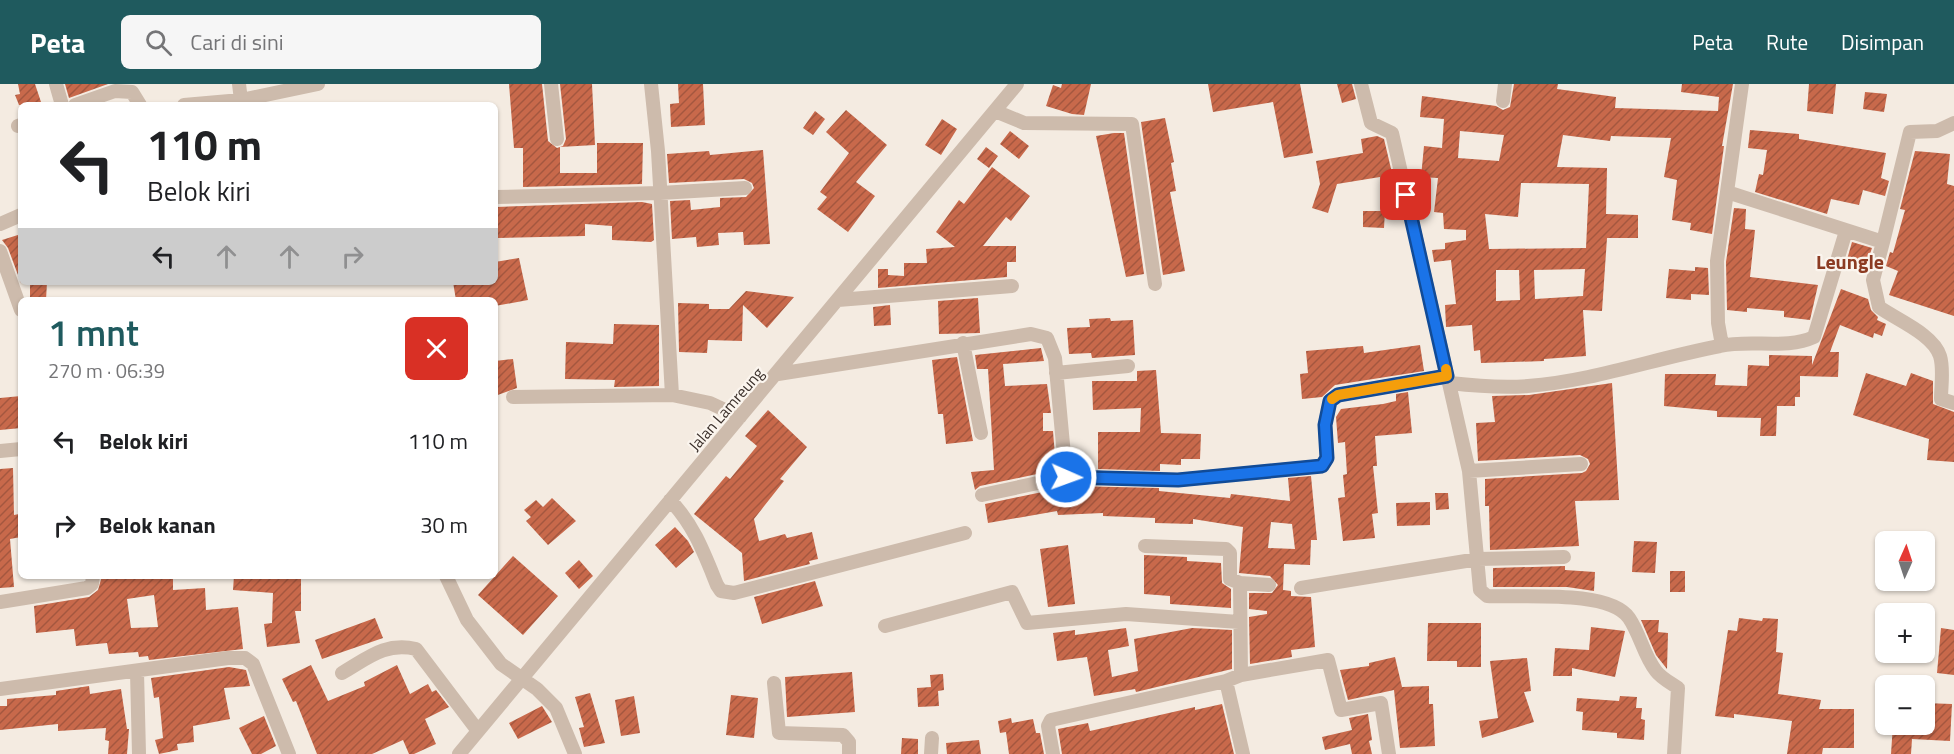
<!DOCTYPE html>
<html lang="id">
<head>
<meta charset="utf-8">
<style>
  :root { --surface:#fff; --page:#f6f6f6; --text:#202124; --muted:#757577; --accent:#1f5a5e }
  body { margin:0; font-family:"Titillium Web",sans-serif; background:var(--page); color:var(--text); height:100vh; display:flex; flex-direction:column; font-size:22px; white-space:nowrap }
  * { box-sizing:border-box; margin:0 }
  p { font-size:20px; color:var(--muted) }
  .icon { flex:none; width:33px; height:33px; fill:none; stroke:currentColor; stroke-width:2; stroke-linecap:round; stroke-linejoin:round }
  .map { position:relative; flex:1; overflow:hidden }
  .side { position:absolute; left:18px; top:213px; width:480px; height:282px; display:flex; flex-direction:column; background:var(--surface); border-radius:9px; box-shadow:0 2px 4px #0004 }
  .side>* { flex:none }
  .banner { position:absolute; left:18px; top:18px; width:480px; height:183px; border-radius:9px; box-shadow:0 2px 4px #0004; background:#fff; color:var(--text); overflow:hidden }
  .needle { width:39px; rotate:3deg }
  .tools { position:absolute; left:1875px; top:447px; display:grid; gap:12px }
  .tools a { display:grid; place-items:center; width:60px; height:60px; border-radius:9px; background:var(--surface); box-shadow:0 2px 4px #0004; font-size:30px }
  .pin { position:absolute; display:grid; place-items:center; width:51px; height:51px; color:#fff; margin:-26px; border-radius:12px; box-shadow:0 3px 9px #0006 }
  .me { position:absolute; width:66px; margin:-33px; rotate:92deg; stroke-linejoin:round; filter:drop-shadow(0 0 4px #0008) }
  .turn { display:flex; align-items:center; gap:21px; height:126px; padding:0 30px; font-size:27px }
  .turn .icon { width:78px; height:78px; stroke-width:2.5 }
  .turn b { display:block; font-size:42px; line-height:51px }
  .lanes { display:flex; align-items:center; height:57px; padding:0 30px; background:#0003; justify-content:center; gap:30px; direction:ltr }
  .lanes .off { opacity:.35 }
  .round { display:grid; place-items:center; flex:none; width:63px; height:63px; border-radius:9px; background:var(--page) }
  .summary { display:flex; align-items:center; justify-content:space-between; height:102px; padding:0 30px }
  h1 { font-size:36px; font-weight:600; line-height:45px; color:var(--accent) }
  ul { padding:0; list-style:none }
  li { display:flex; align-items:center; gap:18px; height:84px; padding:0 30px }
  li div { flex:1 }
  li b { display:block; font-size:22px }
  li em { font-style:normal }
  header { display:flex; align-items:center; gap:36px; box-sizing:border-box; height:84px; padding:0 30px; background:var(--accent); color:#fff }
  header strong { font-size:28px }
  nav { display:flex; gap:33px; margin-inline-start:auto; font-size:21px }
  .search { width:420px; height:54px; background:var(--page); display:flex; align-items:center; gap:15px; box-sizing:border-box; padding:0 21px; border-radius:9px; color:var(--muted); font-size:22px }
  .map>svg:first-child { display:block }
  .building { fill:url(#building-hatch); fill-rule:evenodd }
  .lines { fill:none; stroke-linecap:round; stroke-linejoin:round }
  .street { stroke:#cdbbac; stroke-width:14 }
  .route-casing { stroke:#114b97; stroke-width:15 }
  .route { stroke:#1a73e8; stroke-width:10 }
  .slow { stroke:#f59e0b; stroke-width:10 }
  .labels { text-anchor:middle; dominant-baseline:central; stroke-width:4.5; stroke-linejoin:round; paint-order:stroke }
  .street-label { font-size:16px; fill:#3b302b; stroke:#fbf5ee }
  .quarter-label { font-size:20px; font-weight:bold; fill:#8c3b22; stroke:#fbf5ee }
</style>
</head>
<body>
<header>
<strong>Peta</strong>
<div class="search"><svg class="icon" aria-label="search" viewBox="0 0 24 24"><circle cx="10" cy="10" r="6"/><path d="M15 15l6 6"/></svg>Cari di sini</div>
<nav><a>Peta</a><a>Rute</a><a>Disimpan</a></nav>
</header>
<div class="map">
<svg width="1954" height="670" viewBox="0 0 1954 670">
  <defs>
    <pattern id="building-hatch" width="6" height="6" patternUnits="userSpaceOnUse" patternTransform="scale(1.5)"><rect width="6" height="6" fill="#c8694b"/><path d="M-1 1l2-2M0 6l6-6M5 7l2-2" fill="none" stroke="#a4573f"/></pattern>
  </defs>
  <rect width="100%" height="100%" fill="#f4ebe1"/>
  <!-- building -->
  <path class="building" d="M18 0H35L42 21H19L15 11 20 10Z
    M65 0H108L69 14Z
    M509 0H542L548 57 557 64 563 62 566 55 560 0H592L595 61 560 63V89H597V59H643L642 100 523 103V64H514Z
    M678 0H703L705 41 671 43 670 20 679 19Z
    M1062 0H1091L1084 31 1072 30 1046 22 1053 1 1061 4Z
    M1208 0H1300L1313 69 1284 74 1273 18 1213 28Z
    M1337 0H1352L1356 15 1342 19Z
    M1514 0H1558L1557 5 1616 13 1615 24 1718 27 1719 13 1681 8 1682 0H1733L1722 62H1724L1712 150 1690 146 1691 139 1672 136 1677 96 1664 93 1671 54 1611 52 1610 57 1563 51 1557 83 1607 84 1606 130 1638 131V154H1607L1602 227 1583 226 1586 272 1544 275V277L1481 279 1480 266 1474 267 1472 241 1446 243 1445 221 1456 220 1451 176 1434 178 1432 166 1445 165V159L1466 156V146L1444 145 1443 129 1434 128 1438 94 1421 93 1424 62 1442 64 1444 35 1420 33 1422 12 1496 22 1503 26 1510 23ZM1460 47 1504 51 1499 77 1458 74ZM1521 99 1589 100 1586 164 1489 165 1485 130 1518 133ZM1585 185 1583 212 1535 215 1534 186ZM1496 186H1519L1520 216 1496 217Z
    M1809 0H1836L1833 30 1807 27Z
    M1865 8 1887 10 1884 28 1863 25Z
    M846 26 887 61 856 98 875 112 848 148 817 125 827 113 820 108 849 69 826 48Z
    M815 27 825 35 813 51 803 44Z
    M1165 34 1174 78 1171 79 1176 107 1170 108 1185 187 1163 191 1141 38Z
    M942 35 957 45 941 71 925 61Z
    M1750 46 1799 50V55L1886 69 1881 94 1889 97 1885 112 1863 106 1859 121 1831 115 1827 130 1755 108 1759 90 1763 91 1767 66 1748 64Z
    M1010 47 1029 62 1019 75 1000 60Z
    M1114 49H1124L1144 190 1126 193 1096 52Z
    M1377 52 1384 55 1400 123 1386 125 1380 93 1337 100 1328 129 1312 124 1320 100 1316 77 1363 69 1361 55Z
    M986 63 998 72 989 84 977 75Z
    M763 66 770 160 744 161 743 148 718 149 719 161 697 163 696 153 672 155 670 117 690 116 691 126 720 123V114L746 113 754 104 752 99 744 95 669 99 667 70 709 67 710 71Z
    M1915 67 1950 70 1947 100 1954 102V232L1889 211 1898 187 1886 182 1890 168 1893 169 1905 126 1900 125Z
    M992 83 1030 112 1011 137 1006 133 983 162H1016V178H1007V193L878 204V185H888V191L904 192V179H927L926 165 955 163 936 148 959 116 964 120Z
    M642 118 652 120 654 156 651 158 612 156V142L585 140V152L497 154 496 123Z
    M1734 124 1746 125 1745 145 1755 146 1750 193 1818 201 1810 236 1784 233V227L1747 224V228L1727 226 1726 178Z
    M1363 127H1385L1384 144 1363 143Z
    M21 150V199L8 164 2 156Z
    M1852 158 1872 164 1865 185 1846 179Z
    M519 174 528 216 495 222V216H456L453 198H495V178Z
    M1695 183 1708 184 1709 211 1691 210V216L1666 214 1669 185 1695 187Z
    M30 198H47L46 216 30 215Z
    M1841 205 1868 215 1871 226 1878 233 1877 236 1886 240 1882 252 1874 249 1873 254 1840 241 1830 268H1839L1838 293 1800 292V313H1795V322H1777L1776 352H1760L1761 334 1717 333V327L1664 322 1665 290H1716L1715 301 1747 302 1748 281 1769 282V271L1812 272V281Z
    M746 207 794 213 767 244 743 221 742 257 708 256 707 269 679 268 678 219 709 220V225H729Z
    M978 214 980 249 939 250 938 217Z
    M890 221 891 241 874 242 873 223Z
    M1110 234 1111 237 1133 236 1135 271 1092 274 1091 269 1069 270 1067 244 1090 243 1089 235Z
    M614 240 659 241V302L614 303 615 296 565 295 566 258 613 260Z
    M1420 261 1424 287 1335 301 1322 313 1302 315 1300 290 1308 289 1306 267 1363 262 1364 269Z
    M1041 264 1044 277 1003 280 1005 302 1047 300 1051 329H1043V347H1053L1056 386 980 402 975 406 971 388 994 386 988 285H977L975 271Z
    M957 273 973 357 946 360 943 330H938L932 276Z
    M513 275 517 304 495 312V277Z
    M1156 286 1161 349 1201 350 1200 375H1181V381L1160 380V387L1098 385V348H1140L1141 324 1093 326 1092 297H1137V287Z
    M1866 289 1906 302 1911 289 1933 297V320L1954 328V378L1927 376 1929 355 1853 331Z
    M1612 299 1619 416 1575 417 1579 462 1490 466 1489 422H1485V395L1582 389 1586 387 1590 380 1588 375 1580 371 1478 377 1476 339 1495 338 1492 312 1529 311Z
    M1408 308 1412 349 1375 352 1377 382H1373L1378 429 1372 430 1375 454 1343 457 1338 414 1345 413 1343 391 1347 390 1345 358 1338 359 1336 333 1341 325 1383 320 1396 317V310Z
    M21 312V344L0 346V314Z
    M768 326 807 363 780 395 784 397 754 435 759 457 785 450 787 454 812 448 818 475 809 477 810 480 744 497 742 469 694 430 726 392 730 395 757 362 745 352Z
    M13 384 14 431 19 430 21 453 10 455 14 503 0 504V385Z
    M1311 392 1317 456H1311L1310 481 1284 480 1283 506 1291 507V512L1311 513 1315 563 1291 566 1292 573 1250 580 1249 533 1267 530V527L1249 525V509H1272L1278 501 1270 492 1239 489 1243 443 1193 435V440L1155 439V434L1103 432V429L1058 431 1057 427 988 439 985 420 1071 402 1159 404V407L1230 414 1231 410 1290 417 1288 394ZM1271 438 1292 440 1295 465 1268 464Z
    M1435 409H1448L1449 425 1436 426Z
    M552 414 576 437 548 461 526 437 531 433 524 426 536 416 543 423Z
    M1430 418V441L1397 442 1396 419Z
    M675 443 688 457 694 468 676 484 655 461Z
    M1634 457 1657 458 1655 489 1632 488Z
    M1068 461 1075 520 1048 523 1040 465Z
    M1144 471 1187 473V477L1221 479 1222 499 1231 505V524L1170 520V512L1144 510Z
    M513 472 558 512 523 551 478 511Z
    M579 476 593 492 579 505 565 489Z
    M1565 482V486L1595 488 1594 507 1567 503H1493V484Z
    M1670 487H1685V508H1670Z
    M102 492H173V506L205 504 206 526 238 523 243 565 149 576 148 572 139 573 138 568 109 570 107 559 76 562 74 545 36 549 34 522 89 513 98 506ZM154 511 158 543 131 544 127 515Z
    M234 492 301 494V527H295L300 559 267 563 264 540 272 539 273 509 233 506Z
    M815 497 823 522 762 540 754 513Z
    M375 534 383 554 322 575 315 556Z
    M1739 534 1762 537 1763 534 1778 535 1776 568 1783 569 1778 610 1821 616 1819 625H1854V664H1823L1822 670H1787L1792 637 1734 630V634L1715 632 1728 546 1737 547Z
    M1641 536H1659L1658 548 1668 549 1667 585 1656 571Z
    M1428 539H1481V583H1457V577H1427Z
    M1591 543 1625 547 1615 593 1572 584V592H1553L1555 564 1589 566Z
    M1126 544 1129 562 1108 566 1112 593 1138 587 1134 555 1192 544 1232 546V585L1136 608 1135 605 1094 612 1087 573 1057 577 1053 549 1075 546V551Z
    M1941 544 1954 546V591L1937 589Z
    M1395 573 1402 603 1429 602V620H1433L1435 662 1400 664 1394 606 1348 616 1340 586 1369 582V579Z
    M1527 574 1531 607 1524 608 1534 638 1482 654 1479 637 1498 634 1490 577Z
    M311 581 328 617 365 602 364 598 397 581 410 610 428 600 432 608 436 606 449 623 425 635 436 660 414 670H409L403 656 372 670H317L296 617 293 618 282 595Z
    M229 583 246 586 250 602 224 604 230 635 193 642 194 658 177 660 178 666 159 670 155 656 163 654 159 613 154 614 151 594Z
    M852 588 855 628 787 633 785 593Z
    M943 590 944 606 938 607 939 622 918 623 917 604 931 603 930 591Z
    M89 602 90 610 121 605 127 645H129L127 670H108L109 657 105 656 106 644 58 647V640L0 646V622H7V615L56 611V607Z
    M590 609 605 659 584 663 579 644 584 643 575 613Z
    M731 611 758 614 754 654 726 651Z
    M634 612 640 649 621 652 615 616Z
    M1620 612 1637 613 1636 624H1642L1641 635 1645 636 1644 656 1617 654V649L1582 646 1583 628 1576 627 1577 614 1619 617Z
    M1924 619 1952 620 1950 657 1912 655 1911 670H1891L1893 640H1924Z
    M1222 620 1234 670H1062L1058 645 1088 639 1090 647 1195 623V626Z
    M542 622 552 638 518 655 509 639Z
    M1368 630 1372 656 1369 657 1372 670H1352L1350 660 1325 666 1322 653 1352 646 1349 634Z
    M264 632 276 662 261 670H252L239 644Z
    M1011 634 1012 639 1033 635 1036 649H1040L1044 670H1009L1006 648 1000 649 998 637Z
    M902 654 918 655V670H901Z
    M979 656 981 670H947L946 659Z"/>
  <g class="lines">
    <!-- street -->
    <path class="street" d="M56 0 62 21
      M239 0 241 16
      M551 0 557 55
      M651 0 658 67 672 311
      M1361 0 1371 39 1392 49 1469 387 1480 506 1487 512C1521 514 1609 505 1629 534 1640 550 1644 572 1656 587 1661 594 1671 599 1678 604L1674 670
      M1742 0 1727 108 1883 158 1873 196 1879 223C1897 236 1933 250 1940 272 1944 285 1941 302 1941 315L1954 319
      M1503 17 1505 0
      M75 21 115 7 132 8 140 21
      M184 21 241 16 318 0
      M995 27 1024 39 1132 40 1155 200
      M18 42 21 41
      M495 113 660 109 745 104
      M0 140 21 131
      M1883 158 1910 48 1937 47 1954 39
      M0 167 21 226
      M838 216 1012 202
      M963 259 981 349
      M1722 261 1718 239 1717 177 1727 108
      M1056 289 1128 282
      M778 290 1031 250 1047 254 1055 274 1066 393 982 411
      M1450 299C1476 302 1502 304 1528 302 1593 297 1656 274 1720 262 1751 255 1786 266 1814 253L1846 147
      M513 313 672 311 710 319 740 333
      M0 367 21 365
      M1469 387 1581 380
      M1066 393 1178 396 1321 382 1327 374 1325 341 1330 317 1337 311 1447 292
      M670 416C694 441 704 469 717 501L721 507 734 509 965 449
      M1145 462 1226 465 1230 469V495L1240 499 1269 501
      M446 492 467 536 501 580 537 605 556 624 575 670
      M1240 499 1241 591
      M1301 504 1478 475 1564 473
      M0 518 87 504 92 500 93 492
      M885 542 1012 508 1027 539 1126 530 1239 538
      M137 588 139 670
      M342 589C368 574 385 558 416 565L478 647
      M1226 597 1243 670
      M774 599 779 649 843 651 849 658V670
      M0 605 228 574H245L253 580 289 670
      M459 670 1017 0
      M931 670 932 654
      M1053 670 1048 642 1051 636 1226 597 1241 591 1328 576 1341 626 1381 619 1389 670"/>
  </g>
  <g class="lines">
    <defs>
      <path id="route" d="M1066 393 1178 396 1322 382 1327 374 1325 341 1330 317 1338 311 1447 292 1406 111"/>
    </defs>
    <!-- route casing -->
    <use href="#route" class="route-casing"/>
    <!-- route -->
    <use href="#route" class="route"/>
    <!-- slow -->
    <path class="slow" d="M1332 315 1338 311 1447 292 1446 285"/>
  </g>
  <g class="labels">
    <!-- street labels -->
    <g class="street-label">
      <text transform="translate(726 325) rotate(-49)">Jalan Lamreung</text>
    </g>
    <!-- quarter labels -->
    <g class="quarter-label">
      <text x="1850" y="177">Leungle</text>
    </g>
  </g>
</svg>
<div class="tools">
<a><svg class="needle" viewBox="-14 -14 28 28"><path d="M0-13l5 13h-10z" fill="#e53935"/><path d="M0 13l5-13h-10z" fill="#757577"/></svg></a>
<a>+</a>
<a>−</a>
</div>
<div class="pin" style="left:1406px;top:111px;background:#d93025"><svg class="icon" aria-label="arrive" viewBox="0 0 24 24"><path d="M6 21V4h12l-3 4 3 4H6"/></svg></div>
<svg class="me" style="left:1066px;top:393px" viewBox="-20 -20 40 40"><circle r="17" fill="#1a73e8" stroke="#fff" stroke-width="3"/><path d="M0-11L8 9 0 5-8 9z" fill="#fff"/></svg>
<div class="banner">
<div class="turn"><svg class="icon" aria-label="left" viewBox="0 0 24 24"><path d="M17 20v-9H6M10 6l-5 5 5 5"/></svg><div><b>110 m</b>Belok kiri</div></div>
<div class="lanes"><svg class="icon" aria-label="left" viewBox="0 0 24 24"><path d="M17 20v-9H6M10 6l-5 5 5 5"/></svg><svg class="icon off" aria-label="ahead" viewBox="0 0 24 24"><path d="M12 20V5M6 11l6-6 6 6"/></svg><svg class="icon off" aria-label="ahead" viewBox="0 0 24 24"><path d="M12 20V5M6 11l6-6 6 6"/></svg><svg class="icon off" aria-label="right" viewBox="0 0 24 24"><path d="M7 20v-9h11M14 6l5 5-5 5"/></svg></div>
</div>
<section class="side">
<div class="summary"><div><h1>1 mnt</h1><p>270 m · 06:39</p></div><a class="round" style="background:#d93025;color:#fff"><svg class="icon" aria-label="close" viewBox="0 0 24 24"><path d="M6 6l12 12M18 6L6 18"/></svg></a></div>
<ul>
<li><svg class="icon" aria-label="left" viewBox="0 0 24 24"><path d="M17 20v-9H6M10 6l-5 5 5 5"/></svg><div><b>Belok kiri</b></div><em>110 m</em></li>
<li><svg class="icon" aria-label="right" viewBox="0 0 24 24"><path d="M7 20v-9h11M14 6l5 5-5 5"/></svg><div><b>Belok kanan</b></div><em>30 m</em></li>
</ul>
</section>
</div>
</body>
</html>
